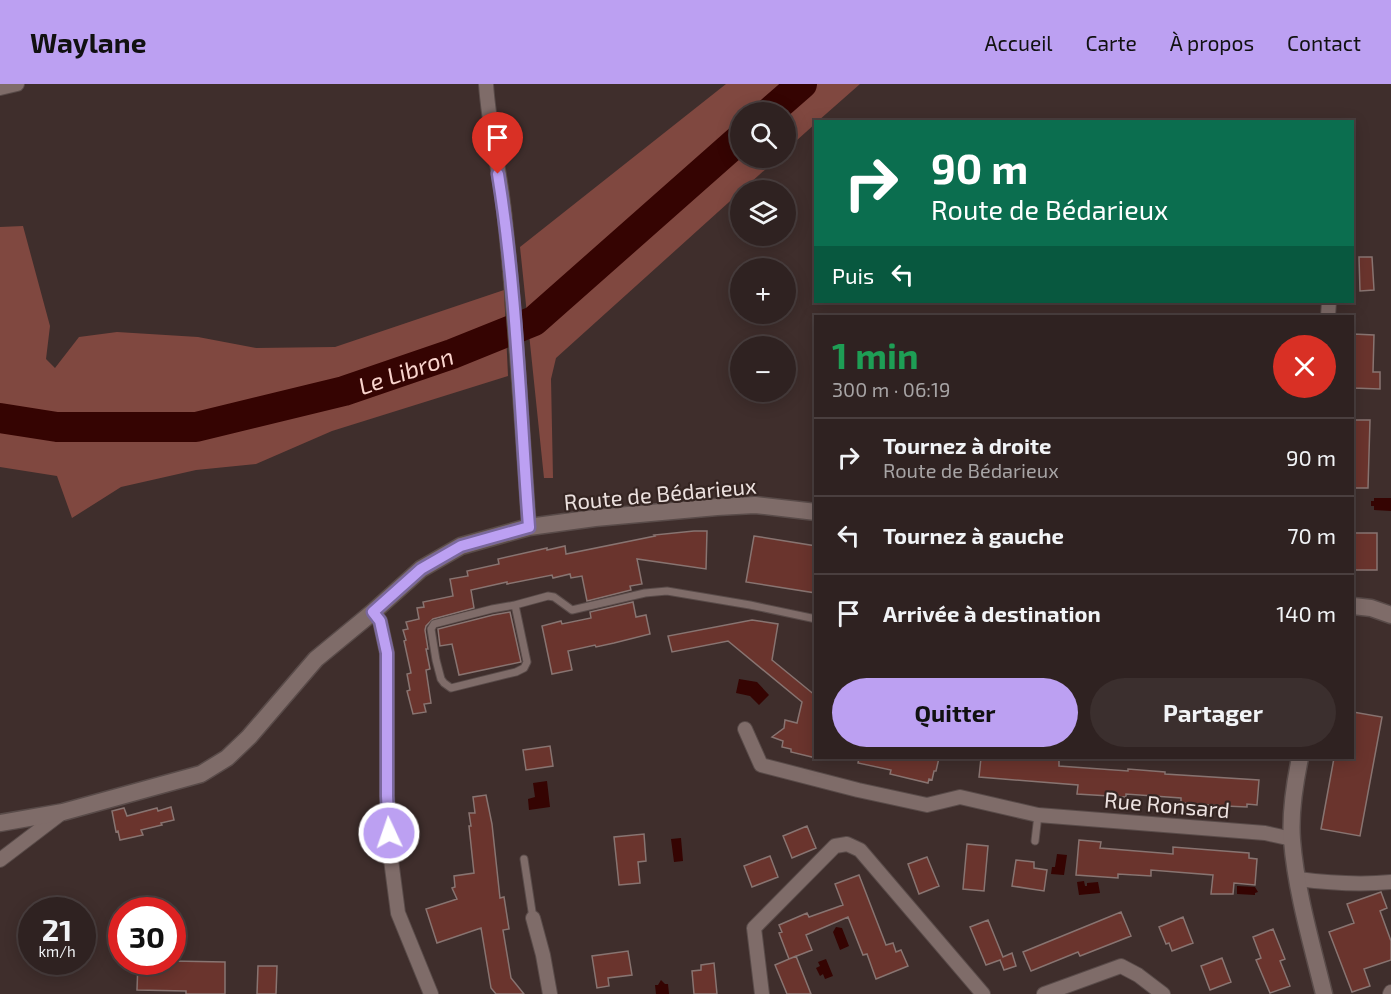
<!DOCTYPE html>
<html lang="fr">
<head>
<meta charset="utf-8">
<style>
  :root { --surface:#2f2221; --page:#3b2f2e; --text:#f1f3f6; --muted:#a7a4a5; --line:#4a3f3f; --accent:#bca0f2 }
  body { margin:0; font-family:"Exo 2",sans-serif; background:var(--page); color:var(--text); height:100vh; display:flex; flex-direction:column; font-size:22px; white-space:nowrap }
  * { box-sizing:border-box; margin:0 }
  p { font-size:20px; color:var(--muted) }
  .icon { flex:none; width:33px; height:33px; fill:none; stroke:currentColor; stroke-width:2; stroke-linecap:round; stroke-linejoin:round }
  .map { position:relative; flex:1; overflow:hidden }
  .panel { position:absolute; left:814px; top:231px; width:540px; height:444px; display:flex; flex-direction:column; background:var(--surface); border-radius:0px; box-shadow:0 3px 15px #0003,0 0 0 2px var(--line) }
  .panel>* { flex:none }
  .guide { position:absolute; left:814px; top:36px; width:540px; height:183px; border-radius:0px; box-shadow:0 3px 15px #0003,0 0 0 2px var(--line); background:#0b6e4f; color:#fff; overflow:hidden }
  .controls { position:absolute; left:730px; top:18px; display:grid; gap:12px }
  .controls a { display:grid; place-items:center; width:66px; height:66px; border-radius:50%; background:var(--surface); box-shadow:0 3px 15px #0003,0 0 0 2px var(--line); font-size:30px }
  .speed { position:absolute; left:18px; top:813px; display:flex; gap:12px; font-size:30px; font-weight:700; text-align:center }
  .speed>* { display:grid; place-content:center; width:78px; height:78px; border-radius:50%; background:var(--surface); box-shadow:0 3px 15px #0003,0 0 0 2px var(--line); line-height:1 }
  .speed small { font-size:15px; font-weight:400 }
  .speed .limit { border:9px solid #d22; background:#fff; color:#111 }
  .pin { position:absolute; display:grid; place-items:center; width:51px; height:51px; color:#fff; margin:-62px -26px; border-radius:50% 50% 50% 0; rotate:-45deg; box-shadow:0 0 6px #0007 }
  .pin .icon { rotate:45deg }
  .me { position:absolute; width:66px; margin:-33px; rotate:357deg; stroke-linejoin:round; filter:drop-shadow(0 0 4px #0008) }
  .turn { display:flex; align-items:center; gap:21px; height:126px; padding:0 18px; font-size:27px }
  .turn .icon { width:78px; height:78px; stroke-width:2.5 }
  .turn b { display:block; font-size:42px; line-height:51px }
  .then { display:flex; align-items:center; height:57px; padding:0 18px; background:#0003; gap:12px; font-size:22px }
  .round { display:grid; place-items:center; flex:none; width:63px; height:63px; border-radius:32px; background:var(--page) }
  .headline { display:flex; align-items:center; justify-content:space-between; height:102px; padding:0 18px }
  h1 { font-size:36px; font-weight:700; line-height:45px; color:#1e9e55 }
  .cta { display:flex; gap:12px; margin-top:auto; padding:12px 18px }
  .cta a { flex:1; height:69px; border-radius:36px; background:var(--accent); color:#111; font-size:24px; font-weight:700; line-height:69px; text-align:center }
  .cta a+a { background:var(--page); color:var(--text) }
  ul { padding:0; list-style:none }
  li { display:flex; align-items:center; gap:18px; height:78px; padding:0 18px; border-top:2px solid var(--line) }
  li div { flex:1 }
  li b { display:block; font-size:22px }
  li em { font-style:normal }
  header { display:flex; align-items:center; gap:36px; box-sizing:border-box; height:84px; padding:0 30px; background:var(--accent); color:#111 }
  header strong { font-size:28px }
  nav { display:flex; gap:33px; margin-inline-start:auto; font-size:21px }
  .map>svg:first-child { display:block }
  .forest { fill:#804840 }
  .water { fill:#350402 }
  .lines { fill:none; stroke-linecap:round; stroke-linejoin:round }
  .river { stroke:#350402; stroke-width:30 }
  .building { fill:#6a342d; stroke:#887471; stroke-width:1.5 }
  .service-casing { stroke:#594b49; stroke-width:9 }
  .minor-casing { stroke:#594b49; stroke-width:16 }
  .tertiary-casing { stroke:#594b49; stroke-width:19 }
  .service { stroke:#7f6c69; stroke-width:7 }
  .minor { stroke:#7f6c69; stroke-width:14 }
  .tertiary { stroke:#7f6c69; stroke-width:16 }
  .route-casing { stroke:#7a689d; stroke-width:15 }
  .route { stroke:#bca0f2; stroke-width:10 }
  .labels { text-anchor:middle; dominant-baseline:central; stroke-width:4.5; stroke-linejoin:round; paint-order:stroke }
  .street-label { font-size:22px; fill:#ece1df; stroke:#352522 }
  .water-label { font-size:24px; font-style:italic; fill:#f9d4cd; stroke:#352522 }
</style>
</head>
<body>
<header>
<strong>Waylane</strong>
<nav><a>Accueil</a><a>Carte</a><a>À propos</a><a>Contact</a></nav>
</header>
<div class="map">
<svg width="1391" height="910" viewBox="0 0 1391 910">
  <rect width="100%" height="100%" fill="#3f2e2c"/>
  <!-- forest -->
  <path class="forest" d="M726 0H860L818 37 816 38V39L786 66V28H741V74H778L556 274 551 295 553 394H544L520 163Z
    M23 142 50 242 46 275 55 284 79 253 117 248 198 253 256 264 335 263 504 206 508 292 332 347 256 380 196 386 121 403 72 434 57 392 0 383V143Z"/>
  <!-- water -->
  <path class="water" d="M1374 414H1391V427L1374 426V422H1371V417H1374Z
    M739 595 757 598 769 611 759 621 750 612 736 609Z
    M547 697 550 723 529 726 528 715 535 713 533 699Z
    M681 754 683 777 674 778 671 755Z
    M1057 770 1067 771 1064 791 1051 790 1052 783H1055Z
    M1084 797 1085 802H1087V799L1098 798 1100 809 1079 811 1077 798Z
    M1237 802 1255 803 1258 808 1255 809V811L1237 810Z
    M836 843 842 844 849 862 840 866 833 848Z
    M826 875 833 892 825 895 823 890 820 892 816 884 820 882 818 878Z
    M661 896 665 900H668L669 910H656L655 901H658Z"/>
  <g class="lines">
    <!-- river -->
    <g class="river">
      <path d="M770 28 802 0"/>
      <path id="s1" d="M0 334 57 343H196L344 307 452 270 534 237 741 54"/>
    </g>
  </g>
  <!-- building -->
  <path class="building" d="M1359 173H1372L1374 206 1360 207Z
    M1353 250 1374 251 1373 288H1380V305L1353 304Z
    M1353 336H1370L1368 404H1353Z
    M694 447H707L706 485 637 475 642 500 630 502 631 506 587 517 582 492 571 494 570 490 553 494 552 491 507 500V498L471 506 474 524 433 535 426 542 425 546 428 565H426L430 585 426 586 431 619 424 620 426 628 413 630 407 607 410 606 407 590 411 589 404 557 406 556 403 546 408 545 406 538 419 535 417 524 424 523 423 518 453 512 450 495 468 492 467 487 499 480 498 475 547 464V466L565 462 566 470 655 452 654 451Z
    M1353 449H1377V486H1353Z
    M754 452 816 462V509L746 498Z
    M633 518 636 533 646 531 650 550 614 559 596 563 595 561 568 567 572 586 552 590 542 542 561 537 562 540 591 534 590 528Z
    M510 528 521 578 459 591 452 560 440 562 438 545 493 531Z
    M752 536 778 540 772 576 816 612V674L791 668V665L782 663 783 657 772 653 784 644 785 636 797 639 802 618 728 557 672 568 668 552Z
    M1353 628 1382 633 1360 752 1321 745 1334 674H1353Z
    M550 662 553 682 526 686 523 666Z
    M859 674H939L936 687H934L932 696 929 695 928 699 890 690 891 686 858 679Z
    M981 674H1037L1059 675V682L1128 687V685L1165 688V690L1259 696 1257 721 1247 720V723L1225 722 1181 719V714L1126 710V713L1077 710 1078 701 979 693Z
    M486 711 492 740 500 814 504 813 509 845 503 846 511 894 524 910H496L491 904 481 844 437 859 426 825 457 815 452 804 455 803 454 792 474 789 469 742H471L469 729H475L473 713Z
    M171 723 174 736 161 739 162 741 141 746 143 751 120 756 118 747 116 748 112 727 124 724 127 732 157 724 158 727Z
    M807 742 816 764 792 774 783 752Z
    M644 750 646 777 638 778 640 799 619 801 614 753Z
    M1079 756 1101 758 1100 764 1173 770V763L1249 769V774L1257 775 1255 801 1234 799 1233 810H1211L1213 791 1151 786V792L1118 790V794L1076 791Z
    M967 760 988 762 984 807 963 805Z
    M770 772 778 793 752 803 744 782Z
    M927 773 939 802 919 810 908 780Z
    M1016 776 1034 778V784L1047 786 1044 807 1012 802Z
    M859 791 886 861 893 859 896 868 901 866 908 882 876 895 867 870 863 871 848 833 806 851 812 866 789 875 779 849 782 848 779 841 807 829 809 833 843 821 835 800Z
    M1381 808 1387 824 1380 827 1391 857V876L1364 885 1370 902 1352 908 1329 848 1354 839 1347 820Z
    M1121 828 1131 852 1080 872 1078 868 1031 887 1023 868Z
    M1183 833 1193 859 1172 867 1169 859 1166 860 1159 843Z
    M988 836 1003 873 1012 869 1016 882 1004 886 1000 876 986 881 970 843Z
    M1273 845 1285 875 1280 877 1290 902 1270 909 1256 876 1261 874 1253 853Z
    M628 867 632 891 608 894 609 902 597 904 592 872Z
    M796 872 811 910H787L775 881Z
    M1222 874 1231 898 1210 906 1201 882Z
    M172 877 225 878V910H186V907L137 906 138 878Z
    M714 879 717 910H694L692 887 701 886V881Z
    M258 882H277L276 910H257Z"/>
  <g class="lines">
    <defs>
      <path id="service" d="M515 521 548 512 554 513 572 526 645 509 667 507 750 521 816 535
        M515 521 527 578 524 584 516 588 451 604 444 599 441 595 436 576 431 545 434 540 492 525Z
        M1035 757 1038 731
        M524 775 533 834"/>
      <path id="minor" d="M486 0C489 46 501 91 505 136 516 238 522 341 529 443
        M0 4 17 0
        M1328 232 1329 218
        M373 528 380 537 387 569V712L390 768 398 829 431 910
        M745 645 761 681 858 706 927 721 960 713 1038 731 1265 749 1292 755
        M0 776 63 728
        M1298 795C1329 799 1360 801 1391 798
        M533 834 543 871 550 910
        M762 910 754 844 835 762 847 760 860 766 983 910
        M1044 910 1121 882 1138 891 1163 910
        M1390 910 1391 908"/>
      <path id="tertiary" d="M1353 522 1371 524 1391 531
        M1300 674C1295 698 1290 731 1292 756 1296 807 1312 861 1324 910
        M0 739 63 728 201 690 227 674 249 653 316 575 373 528 421 485 461 462 529 443 595 434 717 423 755 421 816 428"/>
    </defs>
    <!-- service casing -->
    <use href="#service" class="service-casing"/>
    <!-- minor casing -->
    <use href="#minor" class="minor-casing"/>
    <!-- tertiary casing -->
    <use href="#tertiary" class="tertiary-casing"/>
    <!-- service -->
    <use href="#service" class="service"/>
    <!-- minor -->
    <use href="#minor" class="minor"/>
    <!-- tertiary -->
    <use href="#tertiary" class="tertiary"/>
  </g>
  <g class="lines">
    <defs>
      <path id="route" d="M389 749 387 712V569L380 537 373 528 421 485 461 462 529 443C520 325 517 207 498 90"/>
    </defs>
    <!-- route casing -->
    <use href="#route" class="route-casing"/>
    <!-- route -->
    <use href="#route" class="route"/>
  </g>
  <g class="labels">
    <!-- street labels -->
    <g class="street-label">
      <text transform="translate(660 409) rotate(-5)">Route de Bédarieux</text>
      <text transform="translate(1167 720) rotate(5)">Rue Ronsard</text>
    </g>
    <!-- water labels -->
    <g class="water-label">
      <text stroke="none"><textPath href="#s1" startOffset="414">Le Libron</textPath></text>
    </g>
  </g>
</svg>
<div class="controls">
<a><svg class="icon" aria-label="search" viewBox="0 0 24 24"><circle cx="10" cy="10" r="6"/><path d="M15 15l6 6"/></svg></a>
<a><svg class="icon" aria-label="layers" viewBox="0 0 24 24"><path d="M12 4l9 5-9 5-9-5zM3 14l9 5 9-5"/></svg></a>
<a>+</a>
<a>−</a>
</div>
<div class="speed"><div>21<small>km/h</small></div><div class="limit">30</div></div>
<div class="pin" style="left:498px;top:90px;background:#d93025"><svg class="icon" aria-label="arrive" viewBox="0 0 24 24"><path d="M6 21V4h12l-3 4 3 4H6"/></svg></div>
<svg class="me" style="left:389px;top:749px" viewBox="-20 -20 40 40"><circle r="17" fill="#bca0f2" stroke="#fff" stroke-width="3"/><path d="M0-11L8 9 0 5-8 9z" fill="#fff"/></svg>
<div class="guide">
<div class="turn"><svg class="icon" aria-label="right" viewBox="0 0 24 24"><path d="M7 20v-9h11M14 6l5 5-5 5"/></svg><div><b>90 m</b>Route de Bédarieux</div></div>
<div class="then">Puis<svg class="icon" aria-label="left" viewBox="0 0 24 24"><path d="M17 20v-9H6M10 6l-5 5 5 5"/></svg></div>
</div>
<section class="panel">
<div class="headline"><div><h1>1 min</h1><p>300 m · 06:19</p></div><a class="round" style="background:#d93025;color:#fff"><svg class="icon" aria-label="close" viewBox="0 0 24 24"><path d="M6 6l12 12M18 6L6 18"/></svg></a></div>
<ul>
<li><svg class="icon" aria-label="right" viewBox="0 0 24 24"><path d="M7 20v-9h11M14 6l5 5-5 5"/></svg><div><b>Tournez à droite</b><p>Route de Bédarieux</p></div><em>90 m</em></li>
<li><svg class="icon" aria-label="left" viewBox="0 0 24 24"><path d="M17 20v-9H6M10 6l-5 5 5 5"/></svg><div><b>Tournez à gauche</b></div><em>70 m</em></li>
<li><svg class="icon" aria-label="arrive" viewBox="0 0 24 24"><path d="M6 21V4h12l-3 4 3 4H6"/></svg><div><b>Arrivée à destination</b></div><em>140 m</em></li>
</ul>
<div class="cta"><a>Quitter</a><a>Partager</a></div>
</section>
</div>
</body>
</html>
